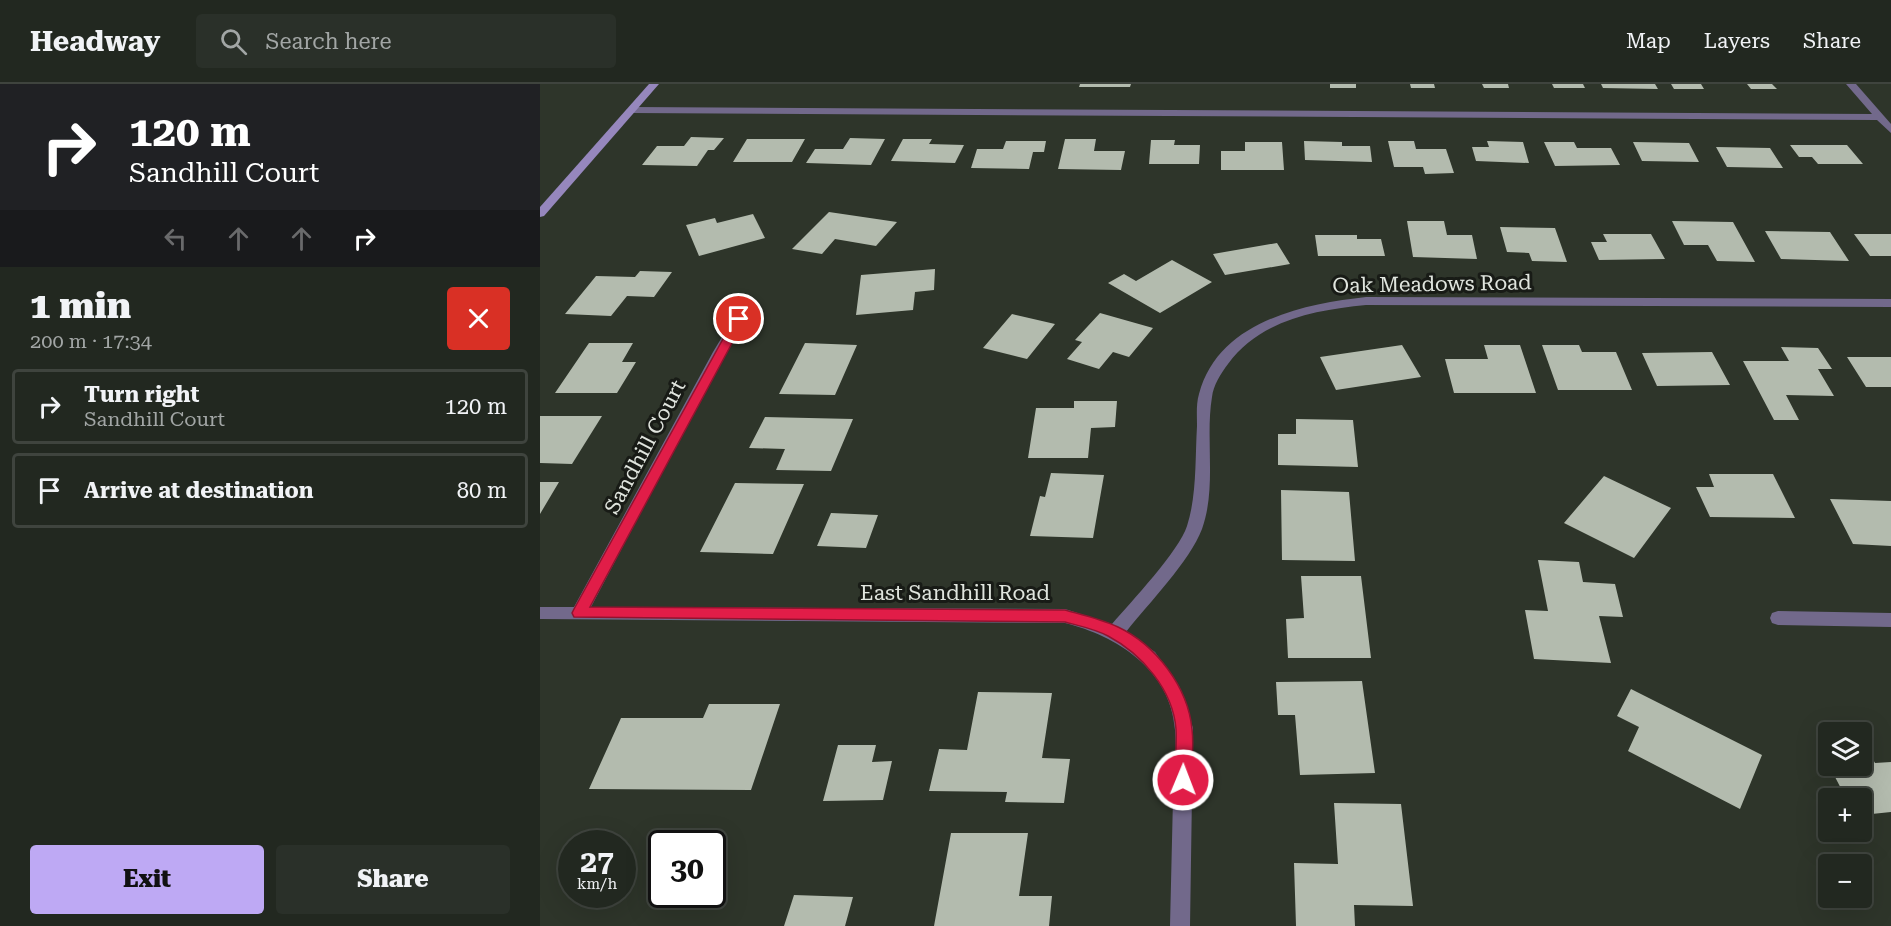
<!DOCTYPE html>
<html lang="en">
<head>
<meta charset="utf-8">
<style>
  :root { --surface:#222820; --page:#2a3029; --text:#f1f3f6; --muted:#a2a6a5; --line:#3f443e; --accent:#bea9f4 }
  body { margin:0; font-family:"Roboto Serif",serif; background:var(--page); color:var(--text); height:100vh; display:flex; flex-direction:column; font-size:22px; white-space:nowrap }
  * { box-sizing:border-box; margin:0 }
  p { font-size:20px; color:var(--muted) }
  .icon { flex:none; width:33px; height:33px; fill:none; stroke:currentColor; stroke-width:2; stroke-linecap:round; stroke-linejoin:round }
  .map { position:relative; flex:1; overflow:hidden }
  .side { display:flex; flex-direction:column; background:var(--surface); width:540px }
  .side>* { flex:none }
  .hud { background:#202124; color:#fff; overflow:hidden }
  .controls { position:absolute; left:1278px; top:638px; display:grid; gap:12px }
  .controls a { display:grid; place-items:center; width:54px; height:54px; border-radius:6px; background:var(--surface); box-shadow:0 6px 24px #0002,0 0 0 2px var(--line); font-size:30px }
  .speed { position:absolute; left:18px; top:746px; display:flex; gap:12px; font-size:30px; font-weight:700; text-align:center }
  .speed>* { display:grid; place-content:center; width:78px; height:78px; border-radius:50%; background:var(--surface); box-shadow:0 6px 24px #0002,0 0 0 2px var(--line); line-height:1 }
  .speed small { font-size:15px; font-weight:400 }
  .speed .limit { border:3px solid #111; border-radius:9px; background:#fff; color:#111 }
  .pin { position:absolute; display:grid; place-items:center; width:51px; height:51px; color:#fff; margin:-26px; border:3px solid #fff; border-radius:50%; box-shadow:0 2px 6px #0007 }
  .me { position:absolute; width:66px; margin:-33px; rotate:1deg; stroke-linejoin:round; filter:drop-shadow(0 0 4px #0008) }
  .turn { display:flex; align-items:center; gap:21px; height:126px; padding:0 30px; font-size:27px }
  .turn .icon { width:78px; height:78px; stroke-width:2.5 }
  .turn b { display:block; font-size:42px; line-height:51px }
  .lanes { display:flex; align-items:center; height:57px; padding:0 30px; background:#0003; justify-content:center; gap:30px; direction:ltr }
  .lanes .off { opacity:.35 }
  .round { display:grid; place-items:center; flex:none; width:63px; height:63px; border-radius:6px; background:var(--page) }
  .overview { display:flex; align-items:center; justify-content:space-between; height:102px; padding:0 30px }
  h1 { font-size:36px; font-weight:800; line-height:45px }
  .action { display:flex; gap:12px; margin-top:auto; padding:12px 30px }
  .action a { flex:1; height:69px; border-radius:6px; background:var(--accent); color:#111; font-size:24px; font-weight:800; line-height:69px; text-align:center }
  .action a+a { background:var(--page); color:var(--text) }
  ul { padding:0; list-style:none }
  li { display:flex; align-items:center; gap:18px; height:75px; margin:0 12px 9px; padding:0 18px; border:3px solid var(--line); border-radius:6px }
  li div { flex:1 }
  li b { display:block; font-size:22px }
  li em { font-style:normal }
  header { display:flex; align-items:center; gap:36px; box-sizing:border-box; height:84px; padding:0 30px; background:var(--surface); border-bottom:2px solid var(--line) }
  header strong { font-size:28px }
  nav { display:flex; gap:33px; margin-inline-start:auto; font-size:21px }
  .search { width:420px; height:54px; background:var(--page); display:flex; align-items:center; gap:15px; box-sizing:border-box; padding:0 21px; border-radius:6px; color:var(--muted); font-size:22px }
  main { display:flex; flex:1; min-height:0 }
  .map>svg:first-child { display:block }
  .building { fill:#b3bbae }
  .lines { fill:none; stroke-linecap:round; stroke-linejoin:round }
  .street { fill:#72698b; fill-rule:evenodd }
  .secondary { fill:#9687bd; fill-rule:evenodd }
  .route { fill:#e11d48; stroke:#92132f; stroke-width:1.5 }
  .labels { text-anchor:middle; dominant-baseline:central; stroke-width:6; stroke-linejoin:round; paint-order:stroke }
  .street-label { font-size:21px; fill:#e0e5de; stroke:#181b16 }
</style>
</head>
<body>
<header>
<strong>Headway</strong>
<div class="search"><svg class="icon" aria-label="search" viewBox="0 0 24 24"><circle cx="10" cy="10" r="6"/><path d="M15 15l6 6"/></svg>Search here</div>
<nav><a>Map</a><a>Layers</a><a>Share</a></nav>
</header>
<main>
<section class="side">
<div class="hud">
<div class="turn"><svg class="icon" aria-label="right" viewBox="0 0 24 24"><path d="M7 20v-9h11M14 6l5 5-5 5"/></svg><div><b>120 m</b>Sandhill Court</div></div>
<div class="lanes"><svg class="icon off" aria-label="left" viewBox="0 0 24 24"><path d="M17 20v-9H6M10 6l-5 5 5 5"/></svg><svg class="icon off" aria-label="ahead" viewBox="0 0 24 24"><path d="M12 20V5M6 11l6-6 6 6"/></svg><svg class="icon off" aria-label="ahead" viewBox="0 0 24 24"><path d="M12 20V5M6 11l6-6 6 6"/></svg><svg class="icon" aria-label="right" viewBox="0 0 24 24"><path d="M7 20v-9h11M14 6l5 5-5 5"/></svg></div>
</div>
<div class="overview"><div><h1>1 min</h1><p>200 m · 17:34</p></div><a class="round" style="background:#d93025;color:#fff"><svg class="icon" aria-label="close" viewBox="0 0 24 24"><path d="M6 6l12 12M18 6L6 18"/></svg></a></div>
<ul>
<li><svg class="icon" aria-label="right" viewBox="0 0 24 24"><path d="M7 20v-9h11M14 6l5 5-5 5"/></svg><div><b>Turn right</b><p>Sandhill Court</p></div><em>120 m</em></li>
<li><svg class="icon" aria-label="arrive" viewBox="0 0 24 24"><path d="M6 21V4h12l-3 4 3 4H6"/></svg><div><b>Arrive at destination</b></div><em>80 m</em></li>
</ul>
<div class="action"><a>Exit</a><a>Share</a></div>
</section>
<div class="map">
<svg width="1351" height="842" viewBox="0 0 1351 842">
  <rect width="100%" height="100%" fill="#2e352a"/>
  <!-- building -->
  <path class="building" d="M540 0H591L590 3H539Z
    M790 0H816V4H790Z
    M870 0H894L895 4H871Z
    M942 0H968L969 4H944Z
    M1012 0H1043L1045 4H1014Z
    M1061 0H1115L1118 5 1063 4Z
    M1131 0H1161L1164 5H1134Z
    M1207 0H1232L1237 5H1211Z
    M151 53 184 54 174 66H168L157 82 102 81 117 62H144Z
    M310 54 345 55 331 81 266 79 275 65H303Z
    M207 55H265L252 78H193Z
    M363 55H392L389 60 424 61 415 79 351 77Z
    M525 55H556L554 67H585L581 86 518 85Z
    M611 56H635L634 61H660L659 80H609Z
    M466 57H506L504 68H493L489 85 431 84 437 65H463Z
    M764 57 802 58V62H830L832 78 765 76Z
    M848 57H874L876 65H906L914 89 885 90 883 83H854Z
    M947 57 983 58 989 79 936 77 932 63H949Z
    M705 58H742L744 86H681V67H705Z
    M1004 58H1034L1037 64H1071L1080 81 1015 82Z
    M1093 58 1149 59 1159 78 1102 77Z
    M1250 61H1307L1323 80H1278L1272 73H1259Z
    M1176 63 1230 64 1243 84 1187 83Z
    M289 128 357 138 336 162 295 155 282 170 252 165Z
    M213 130 225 154 159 172 146 141 175 134 177 139Z
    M867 137H904L907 151H932L937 175 873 173Z
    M1132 137 1193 138 1215 178 1177 177 1168 161H1144Z
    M960 143 1015 144 1027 178 992 177 989 169 967 168Z
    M1225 147 1290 148 1309 177 1241 175Z
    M1063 150H1111L1125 175 1059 176 1051 158H1067Z
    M1314 150H1351V172H1330Z
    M775 151H817V155H841L845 172H778Z
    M737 159 750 180 685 191 673 170Z
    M632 176 672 198 620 229 568 199 584 190 596 197Z
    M395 185 394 206 375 208 373 226 316 231 321 191Z
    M100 187 132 188 114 213 87 212 71 232 25 230 56 192 95 193Z
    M560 229 613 244 589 273 573 268 559 285 527 275 542 258 535 256Z
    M472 230 515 240 487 275 443 264Z
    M49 259H93L82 278H96L77 309H15Z
    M265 259 317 261 295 311 239 310Z
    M862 261 881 293 796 306 780 273Z
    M944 261H980L996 309H914L905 275H948Z
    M1002 261H1039L1042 268H1076L1092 306H1018Z
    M1241 263 1278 264 1292 285H1278L1294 312 1246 311 1259 336H1234L1203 277H1249Z
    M1172 268 1190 301 1117 302 1102 269Z
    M1307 273H1351V303H1326Z
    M534 317H577L575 343 551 344 548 374H488L496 324H534Z
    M0 332H62L32 380 0 379Z
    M225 333 313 335 291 387 236 386 245 365 209 364Z
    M756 335 813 336 818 383 738 381V350H756Z
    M511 389 564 391 553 454 490 452 500 412 505 413Z
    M1169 390H1233L1255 434 1170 433 1156 403H1174Z
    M1064 392 1131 424 1094 474 1024 439Z
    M0 398H19L0 430Z
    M195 399 264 400 233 470 160 468Z
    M741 406 809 408 815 477 742 476Z
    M1290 415 1351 417V462L1313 460Z
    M291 429 338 431 326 464 277 462Z
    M998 476 1039 478 1043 498 1075 500 1083 533 1059 532 1071 579 994 575 985 526 1008 527Z
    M761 492H821L831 574H748L746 535 764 534Z
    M822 597 835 689 760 691 755 631H738L736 598Z
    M1091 605 1222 671 1200 725 1088 667 1099 643 1077 632Z
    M438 608 512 609 502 674 530 675 524 719 465 718 467 708 389 707 399 665 427 666Z
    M169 620H240L211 706 49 705 81 634H163Z
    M298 661H336L332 678 352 677 343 716 283 717Z
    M1328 667 1335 679 1351 678V728L1322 731V714H1306L1283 670H1288V681H1322V668Z
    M794 719 861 720 873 822 814 821 815 842H756L754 779 798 780Z
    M411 749H488L479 812H512L509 842H394Z
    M254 811 313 813 305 842H244Z"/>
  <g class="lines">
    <!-- street -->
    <path class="street" d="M1306 0H1316L1351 40V49L1337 36 91 29 86 26 91 23 1332 30Z
      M826 213 1351 215V223L826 221C775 226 720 236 688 280 681 289 673 302 672 313 665 355 677 403 662 445 650 477 608 520 586 548L615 568 639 602 653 644 650 842H630C631 799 632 757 633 714 634 692 637 668 635 646 631 586 577 552 525 539L0 535V523H34L173 268 205 215 209 214 215 218 185 268 51 523 525 525 572 540C591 518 639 467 647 442 657 411 655 375 657 342 657 332 656 320 659 310 678 238 762 220 826 213Z
      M1238 527 1351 529V543L1238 541 1232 539 1230 534 1232 529Z"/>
    <!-- secondary -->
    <path class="secondary" d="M109 0H119L4 132 0 133V123Z"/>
  </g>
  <!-- route -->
  <path class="route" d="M199 231 205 235 50 523 525 526C543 531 561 535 578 543 616 561 648 603 652 645 654 661 652 679 651 696L649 701 643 704 637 701 634 696C635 679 637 662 636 645 633 606 602 570 568 552 555 545 540 542 525 538L34 533 32 529 34 525 194 235Z"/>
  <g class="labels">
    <!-- street labels -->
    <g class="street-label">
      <text transform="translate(892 200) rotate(-1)">Oak Meadows Road</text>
      <text transform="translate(105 363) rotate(-62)">Sandhill Court</text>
      <text x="415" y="509">East Sandhill Road</text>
    </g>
  </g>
</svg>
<div class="controls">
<a><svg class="icon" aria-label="layers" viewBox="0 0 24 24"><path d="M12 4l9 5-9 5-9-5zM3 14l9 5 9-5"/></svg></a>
<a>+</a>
<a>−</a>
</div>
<div class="speed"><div>27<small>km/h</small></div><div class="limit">30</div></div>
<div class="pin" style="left:199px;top:235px;background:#d93025"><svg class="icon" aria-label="arrive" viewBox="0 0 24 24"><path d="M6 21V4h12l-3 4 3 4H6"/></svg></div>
<svg class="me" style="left:643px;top:696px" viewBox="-20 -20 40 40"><circle r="17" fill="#e11d48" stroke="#fff" stroke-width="3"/><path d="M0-11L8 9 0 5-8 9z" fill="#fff"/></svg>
</div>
</main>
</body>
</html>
